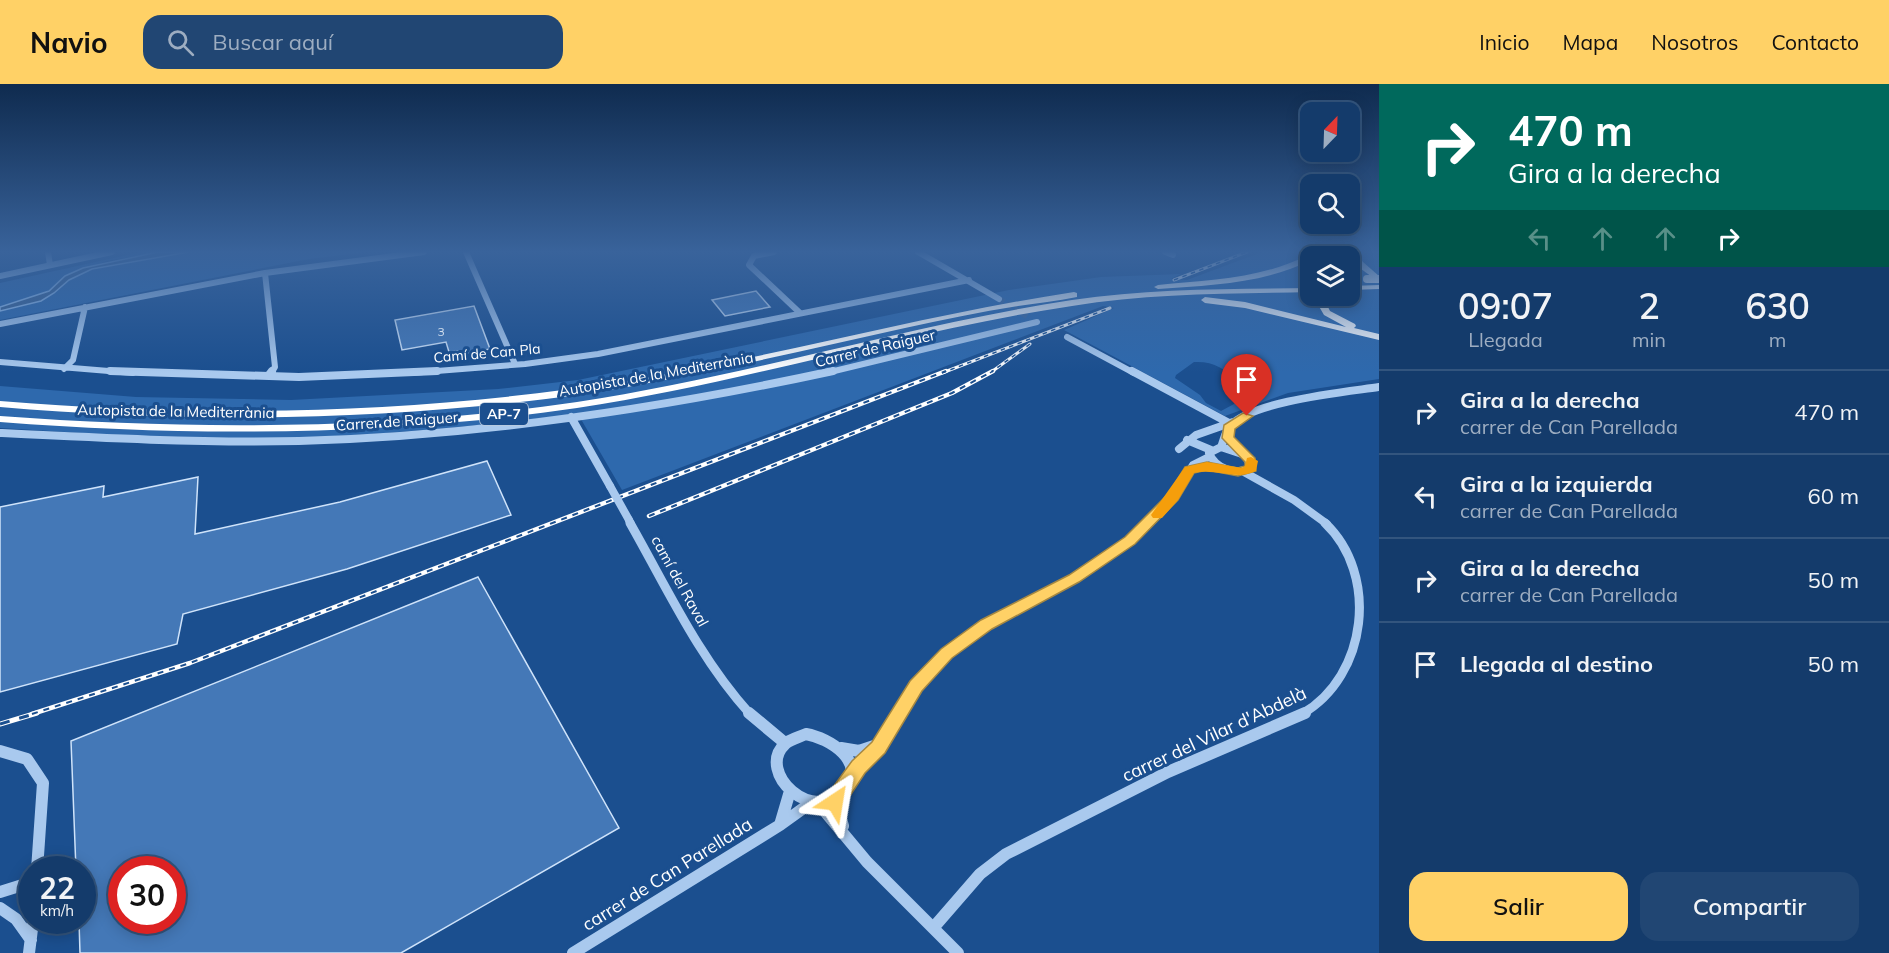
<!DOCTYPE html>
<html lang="es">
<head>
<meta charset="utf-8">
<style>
  :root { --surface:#143b6b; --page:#214673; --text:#f1f3f6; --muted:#9dadc1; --line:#33557e; --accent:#ffd166 }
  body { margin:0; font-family:Mulish,sans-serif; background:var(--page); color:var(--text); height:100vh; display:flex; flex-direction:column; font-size:22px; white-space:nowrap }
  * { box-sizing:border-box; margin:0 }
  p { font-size:20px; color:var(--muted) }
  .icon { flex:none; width:33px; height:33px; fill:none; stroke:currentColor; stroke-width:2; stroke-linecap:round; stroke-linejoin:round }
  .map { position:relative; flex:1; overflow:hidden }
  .drawer { display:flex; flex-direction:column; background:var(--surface); width:510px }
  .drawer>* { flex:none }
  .top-card { background:#00695c; color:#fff; overflow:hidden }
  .needle { width:39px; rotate:23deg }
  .controls { position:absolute; left:1300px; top:18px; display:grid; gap:12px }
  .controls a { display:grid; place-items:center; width:60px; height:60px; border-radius:12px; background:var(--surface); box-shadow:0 3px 15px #0003,0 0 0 2px var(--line); font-size:30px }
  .speed { position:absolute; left:18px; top:772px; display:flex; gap:12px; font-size:30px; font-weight:700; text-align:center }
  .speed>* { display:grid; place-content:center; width:78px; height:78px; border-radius:50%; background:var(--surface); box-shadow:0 3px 15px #0003,0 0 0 2px var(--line); line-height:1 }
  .speed small { font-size:15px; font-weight:400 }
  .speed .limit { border:9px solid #d22; background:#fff; color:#111 }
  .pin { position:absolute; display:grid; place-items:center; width:51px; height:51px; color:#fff; margin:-62px -26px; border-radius:50% 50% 50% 0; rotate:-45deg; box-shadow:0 0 6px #0007 }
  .pin .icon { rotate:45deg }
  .me { position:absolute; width:66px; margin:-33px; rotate:33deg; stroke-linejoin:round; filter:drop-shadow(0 0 4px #0008) }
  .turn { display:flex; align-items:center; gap:21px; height:126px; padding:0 30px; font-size:27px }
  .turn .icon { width:78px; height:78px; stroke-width:2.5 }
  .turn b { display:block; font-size:42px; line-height:51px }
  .lanes { display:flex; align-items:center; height:57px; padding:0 30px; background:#0003; justify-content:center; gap:30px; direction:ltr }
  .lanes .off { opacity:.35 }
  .eta { display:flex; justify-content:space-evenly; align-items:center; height:102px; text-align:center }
  .eta b { font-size:36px; font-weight:600; line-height:42px }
  .button { display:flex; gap:12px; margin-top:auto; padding:12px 30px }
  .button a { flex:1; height:69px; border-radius:18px; background:var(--accent); color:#111; font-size:24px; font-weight:600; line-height:69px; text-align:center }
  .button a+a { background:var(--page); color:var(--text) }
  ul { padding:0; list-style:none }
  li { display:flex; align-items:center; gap:18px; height:84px; padding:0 30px; border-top:2px solid var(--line) }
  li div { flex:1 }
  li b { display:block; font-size:22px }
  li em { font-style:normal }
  header { display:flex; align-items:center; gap:36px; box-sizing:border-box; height:84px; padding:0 30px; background:var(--accent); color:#111 }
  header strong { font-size:28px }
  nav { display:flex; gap:33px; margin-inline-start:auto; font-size:21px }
  .search { width:420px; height:54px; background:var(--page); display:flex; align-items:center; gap:15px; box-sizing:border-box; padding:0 21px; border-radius:18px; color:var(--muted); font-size:22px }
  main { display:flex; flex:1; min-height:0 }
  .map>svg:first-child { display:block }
  .green { fill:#2e69ad; fill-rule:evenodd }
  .water { fill:#3c6290; stroke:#9cc4f0; stroke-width:1.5 }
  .building { fill:#4478b7; stroke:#cfe3fa; stroke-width:1.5; fill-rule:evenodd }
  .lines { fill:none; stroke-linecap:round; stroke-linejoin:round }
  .minor-tunnel { stroke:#3d69a0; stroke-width:6; stroke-dasharray:6 3; stroke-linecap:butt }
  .minor-far3 { stroke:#a9c9ee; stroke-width:6 }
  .minor-far2 { stroke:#a9c9ee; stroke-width:8 }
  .minor-far1 { stroke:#a9c9ee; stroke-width:9 }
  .minor { stroke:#a9c9ee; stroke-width:12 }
  .highway { fill:#fff; fill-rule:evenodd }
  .rail-far2-casing { stroke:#fff; stroke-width:3 }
  .rail-far1-casing { stroke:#fff; stroke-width:4.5 }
  .rail-casing { stroke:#fff; stroke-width:5 }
  .rail-far2 { stroke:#1b4f8f; stroke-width:1.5; stroke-dasharray:4.5; stroke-linecap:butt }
  .rail-far1 { stroke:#1b4f8f; stroke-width:2; stroke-dasharray:6; stroke-linecap:butt }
  .rail { stroke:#1b4f8f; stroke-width:3; stroke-dasharray:10; stroke-linecap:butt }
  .minor-bridge { stroke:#a9c9ee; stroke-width:8 }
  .highway-bridge { stroke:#fff; stroke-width:8 }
  .route { fill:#ffd166; stroke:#a68842; stroke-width:1.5 }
  .slow { fill:#f59e0b }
  .labels { text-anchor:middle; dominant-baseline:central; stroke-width:6; stroke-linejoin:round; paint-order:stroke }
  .number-label { font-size:12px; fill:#d0dded }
  .far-street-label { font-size:14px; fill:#fff; stroke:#1b4f8f }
  .shield { fill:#1b4f8f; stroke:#bbcadd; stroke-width:1.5 }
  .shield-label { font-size:14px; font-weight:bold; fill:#fff }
  .street-label { font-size:15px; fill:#fff; stroke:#1b4f8f }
  .near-street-label { font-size:18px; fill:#fff; stroke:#1b4f8f }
</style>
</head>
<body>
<header>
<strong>Navio</strong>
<div class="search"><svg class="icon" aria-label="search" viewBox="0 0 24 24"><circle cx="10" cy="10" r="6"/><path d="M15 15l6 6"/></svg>Buscar aquí</div>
<nav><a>Inicio</a><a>Mapa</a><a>Nosotros</a><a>Contacto</a></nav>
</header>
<main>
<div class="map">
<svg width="1379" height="869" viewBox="0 0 1379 869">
  <rect width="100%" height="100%" fill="#1b4f8f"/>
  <!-- green -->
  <path class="green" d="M141 168H158L107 177 65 192 55 203 39 211 0 223V199Z
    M189 168H368L309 175 0 236V227L38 218 54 209 71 194 90 186Z
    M1262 168H1379V295L1288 309 1225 332 1064 246 1114 224 1103 222 622 406 578 330C469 343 360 354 250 354 167 355 83 349 0 344V302L136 313 291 316 498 305 578 296 1009 206 1101 193 1181 190 1171 195 1187 196ZM1311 172H1350V212H1311ZM1194 278C1213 277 1225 284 1237 298 1241 303 1244 302 1244 309L1234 320 1221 327 1206 319 1200 311 1175 294 1176 291Z"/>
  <!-- water -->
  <path class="water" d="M158 168H189L92 185 69 196 54 209 41 217 0 227V223L49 207 65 192 83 184Z"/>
  <!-- building -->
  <path class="building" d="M756 207 770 223 725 232 712 216Z
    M474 222 490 265 459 271 458 267 449 268 446 258 402 266 395 236Z
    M487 377 511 431 347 485 183 530 177 560 0 608V423L104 402 103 413 198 393 195 450 340 418Z
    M478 493 619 744 401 869H80L79 837H82V786H76L71 657ZM122 786H172V837H122Z"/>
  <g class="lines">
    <!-- minor-tunnel -->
    <path class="minor-tunnel" d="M999 215 1030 234"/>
    <!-- minor-far3 -->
    <path class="minor-far3" d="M48 168 50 181
      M466 168 515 280
      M774 168 754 172 749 181 800 229
      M918 168 999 215
      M1165 168 1173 171
      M265 189 275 283 271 289
      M0 192 112 168
      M0 240 265 189 424 168
      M1067 253 1134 289
      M0 278 133 289
      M64 285 73 276 85 223
      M411 289 525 280 598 270 969 196
      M826 289 1037 238"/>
    <!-- minor-far2 -->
    <path class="minor-far2" d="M110 287 299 293 437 287
      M1132 287 1229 339
      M269 291 272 287
      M571 333 610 402
      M0 349C100 354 199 359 299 357 479 352 657 325 833 287
      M1187 356 1211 366
      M1221 363C1224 356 1225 347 1230 342 1252 317 1346 308 1379 303
      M1221 363 1245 371 1252 384C1236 391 1216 386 1209 369Z
      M1179 365 1196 351 1233 338
      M1244 388 1294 416 1327 440
      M629 436 631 440
      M1147 440 1173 413 1193 381 1209 373"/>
    <!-- minor-far1 -->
    <path class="minor-far1" d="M630 439C667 504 699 574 750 630
      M899 630C912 608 927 586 947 569 1010 518 1091 497 1148 439
      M1302 630C1368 592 1379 490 1325 439"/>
    <!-- minor -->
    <path class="minor" d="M749 629 785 659
      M806 650C829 654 868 678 845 705 814 743 755 688 785 660 790 655 800 653 806 650Z
      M841 664 859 667 877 661
      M0 667 27 675 43 699 37 786
      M849 696 879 664 900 629
      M835 714 843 742
      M817 718 867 778 958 869
      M780 741 790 707
      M0 808 32 798
      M0 824 16 835 31 856
      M934 843 980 790 1006 770 1168 688 1305 629
      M29 869 33 837
      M573 869 780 741 812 718"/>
    <!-- highway -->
    <path class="highway" d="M1348 168H1356L1363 178 1379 192V198L1357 182Z
      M1308 171 1315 172H1311V176C1263 200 1210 201 1158 205L1154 203 1158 201C1210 196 1261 195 1308 171Z
      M1379 201V205L1350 206V202Z
      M1311 204V208C1231 210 1151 209 1072 222 905 247 744 299 577 324 386 352 193 353 0 338V332C193 346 386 346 577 318 744 293 905 242 1072 216 1151 204 1231 205 1311 204Z
      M1074 208 1077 209V213C1057 217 1037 219 1018 222 980 228 942 236 905 244 785 270 667 300 546 315 363 337 184 339 0 323V317C209 334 418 330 625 297 776 273 923 231 1074 208Z
      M1325 212H1333L1326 219 1330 227 1355 240 1356 242 1354 244 1379 250V256L1245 224 1205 219 1201 216 1205 213 1245 218 1346 243 1324 231 1317 219Z"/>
    <defs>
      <path id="rail-far2" d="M1174 196 1247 168
        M942 289 1110 224
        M990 289 1030 260"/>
      <path id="rail-far1" d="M649 432 952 309 993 287
        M32 630 190 579 946 287"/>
      <path id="rail" d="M0 640 37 629"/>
    </defs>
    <!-- rail-far2 casing -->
    <use href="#rail-far2" class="rail-far2-casing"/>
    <!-- rail-far1 casing -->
    <use href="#rail-far1" class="rail-far1-casing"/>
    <!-- rail casing -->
    <use href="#rail" class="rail-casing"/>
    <!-- rail-far2 -->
    <use href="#rail-far2" class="rail-far2"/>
    <!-- rail-far1 -->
    <use href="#rail-far1" class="rail-far1"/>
    <!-- rail -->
    <use href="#rail" class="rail"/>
    <!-- minor-bridge -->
    <path class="minor-bridge" d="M610 402 629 436"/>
    <!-- highway-bridge -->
    <path class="highway-bridge" d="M1367 195H1379"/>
  </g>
  <!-- sky -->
  <linearGradient id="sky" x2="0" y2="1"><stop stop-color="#0f2b4f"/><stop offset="0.58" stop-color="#39639b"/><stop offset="1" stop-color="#39639b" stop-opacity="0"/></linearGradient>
  <rect width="1379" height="289" fill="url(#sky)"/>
  <!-- route -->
  <path class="route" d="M1243 329 1253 332 1235 345 1234 353 1255 374 1256 387 1238 392 1207 386 1194 389 1178 416 1135 460 1079 498 992 545 952 574 922 607 885 669 865 689 842 724 835 727 829 724 825 714 852 677 872 658 910 597 941 565 981 536 1069 491 1125 453 1169 409 1185 383 1207 378 1238 384 1245 382V378L1222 354 1224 341Z"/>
  <!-- slow -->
  <path class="slow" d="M1251 373 1258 377 1256 387C1236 397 1216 384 1194 389L1178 416 1162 434H1153L1151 431 1185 383 1207 378 1242 384 1245 382 1247 374Z"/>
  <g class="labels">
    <!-- number labels -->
    <g class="number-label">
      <text x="441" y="247">3</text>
    </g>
    <!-- far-street labels -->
    <g class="far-street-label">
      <text transform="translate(487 269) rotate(-5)">Camí de Can Pla</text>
    </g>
    <!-- shield labels -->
    <rect class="shield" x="480" y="319" width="48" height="22" rx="4.5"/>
    <g class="shield-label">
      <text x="504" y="330">AP-7</text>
    </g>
    <!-- street labels -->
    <g class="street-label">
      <text transform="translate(875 264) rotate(-13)">Carrer de Raiguer</text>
      <text transform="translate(656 290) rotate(-10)">Autopista de la Mediterrània</text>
      <text transform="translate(176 327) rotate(1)">Autopista de la Mediterrània</text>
      <text transform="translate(397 337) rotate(-4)">Carrer de Raiguer</text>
      <text transform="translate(680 497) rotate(61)">camí del Raval</text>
    </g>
    <!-- near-street labels -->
    <g class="near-street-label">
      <text transform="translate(1214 650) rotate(-25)">carrer del Vilar d'Abdelà</text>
      <text transform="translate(667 790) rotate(-32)">carrer de Can Parellada</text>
    </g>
  </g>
</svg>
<div class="controls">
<a><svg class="needle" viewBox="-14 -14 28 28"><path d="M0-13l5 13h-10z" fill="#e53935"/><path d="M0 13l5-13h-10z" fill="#9dadc1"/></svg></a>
<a><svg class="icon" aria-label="search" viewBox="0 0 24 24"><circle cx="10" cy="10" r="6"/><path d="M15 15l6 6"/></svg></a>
<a><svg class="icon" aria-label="layers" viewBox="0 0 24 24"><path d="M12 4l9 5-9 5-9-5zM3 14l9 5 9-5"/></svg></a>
</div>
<div class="speed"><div>22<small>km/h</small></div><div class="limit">30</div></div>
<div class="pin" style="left:1247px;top:332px;background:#d93025"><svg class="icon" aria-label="arrive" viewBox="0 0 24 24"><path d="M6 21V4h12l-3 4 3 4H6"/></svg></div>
<svg class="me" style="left:835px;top:718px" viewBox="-20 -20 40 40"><path d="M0-17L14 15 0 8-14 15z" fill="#ffd166" stroke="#fff" stroke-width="4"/></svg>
</div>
<section class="drawer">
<div class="top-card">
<div class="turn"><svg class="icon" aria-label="right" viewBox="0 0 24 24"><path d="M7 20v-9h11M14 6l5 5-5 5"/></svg><div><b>470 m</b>Gira a la derecha</div></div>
<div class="lanes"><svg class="icon off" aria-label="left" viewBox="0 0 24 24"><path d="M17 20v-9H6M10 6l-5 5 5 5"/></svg><svg class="icon off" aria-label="ahead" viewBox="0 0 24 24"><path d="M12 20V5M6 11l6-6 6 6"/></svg><svg class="icon off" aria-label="ahead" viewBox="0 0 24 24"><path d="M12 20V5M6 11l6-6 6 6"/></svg><svg class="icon" aria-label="right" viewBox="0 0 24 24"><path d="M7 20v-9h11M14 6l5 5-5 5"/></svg></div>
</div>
<div class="eta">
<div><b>09:07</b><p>Llegada</p></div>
<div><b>2</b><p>min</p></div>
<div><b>630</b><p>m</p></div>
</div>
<ul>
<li><svg class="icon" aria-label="right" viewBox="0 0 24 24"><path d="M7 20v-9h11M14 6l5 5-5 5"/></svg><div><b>Gira a la derecha</b><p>carrer de Can Parellada</p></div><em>470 m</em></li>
<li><svg class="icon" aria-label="left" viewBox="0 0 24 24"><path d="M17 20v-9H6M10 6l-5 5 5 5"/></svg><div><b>Gira a la izquierda</b><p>carrer de Can Parellada</p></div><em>60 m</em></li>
<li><svg class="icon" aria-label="right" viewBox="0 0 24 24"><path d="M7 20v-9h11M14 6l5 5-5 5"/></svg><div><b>Gira a la derecha</b><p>carrer de Can Parellada</p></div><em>50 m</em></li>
<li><svg class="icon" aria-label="arrive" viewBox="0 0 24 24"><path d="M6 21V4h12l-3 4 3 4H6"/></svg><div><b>Llegada al destino</b></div><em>50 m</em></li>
</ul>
<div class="button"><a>Salir</a><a>Compartir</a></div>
</section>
</main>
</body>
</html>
